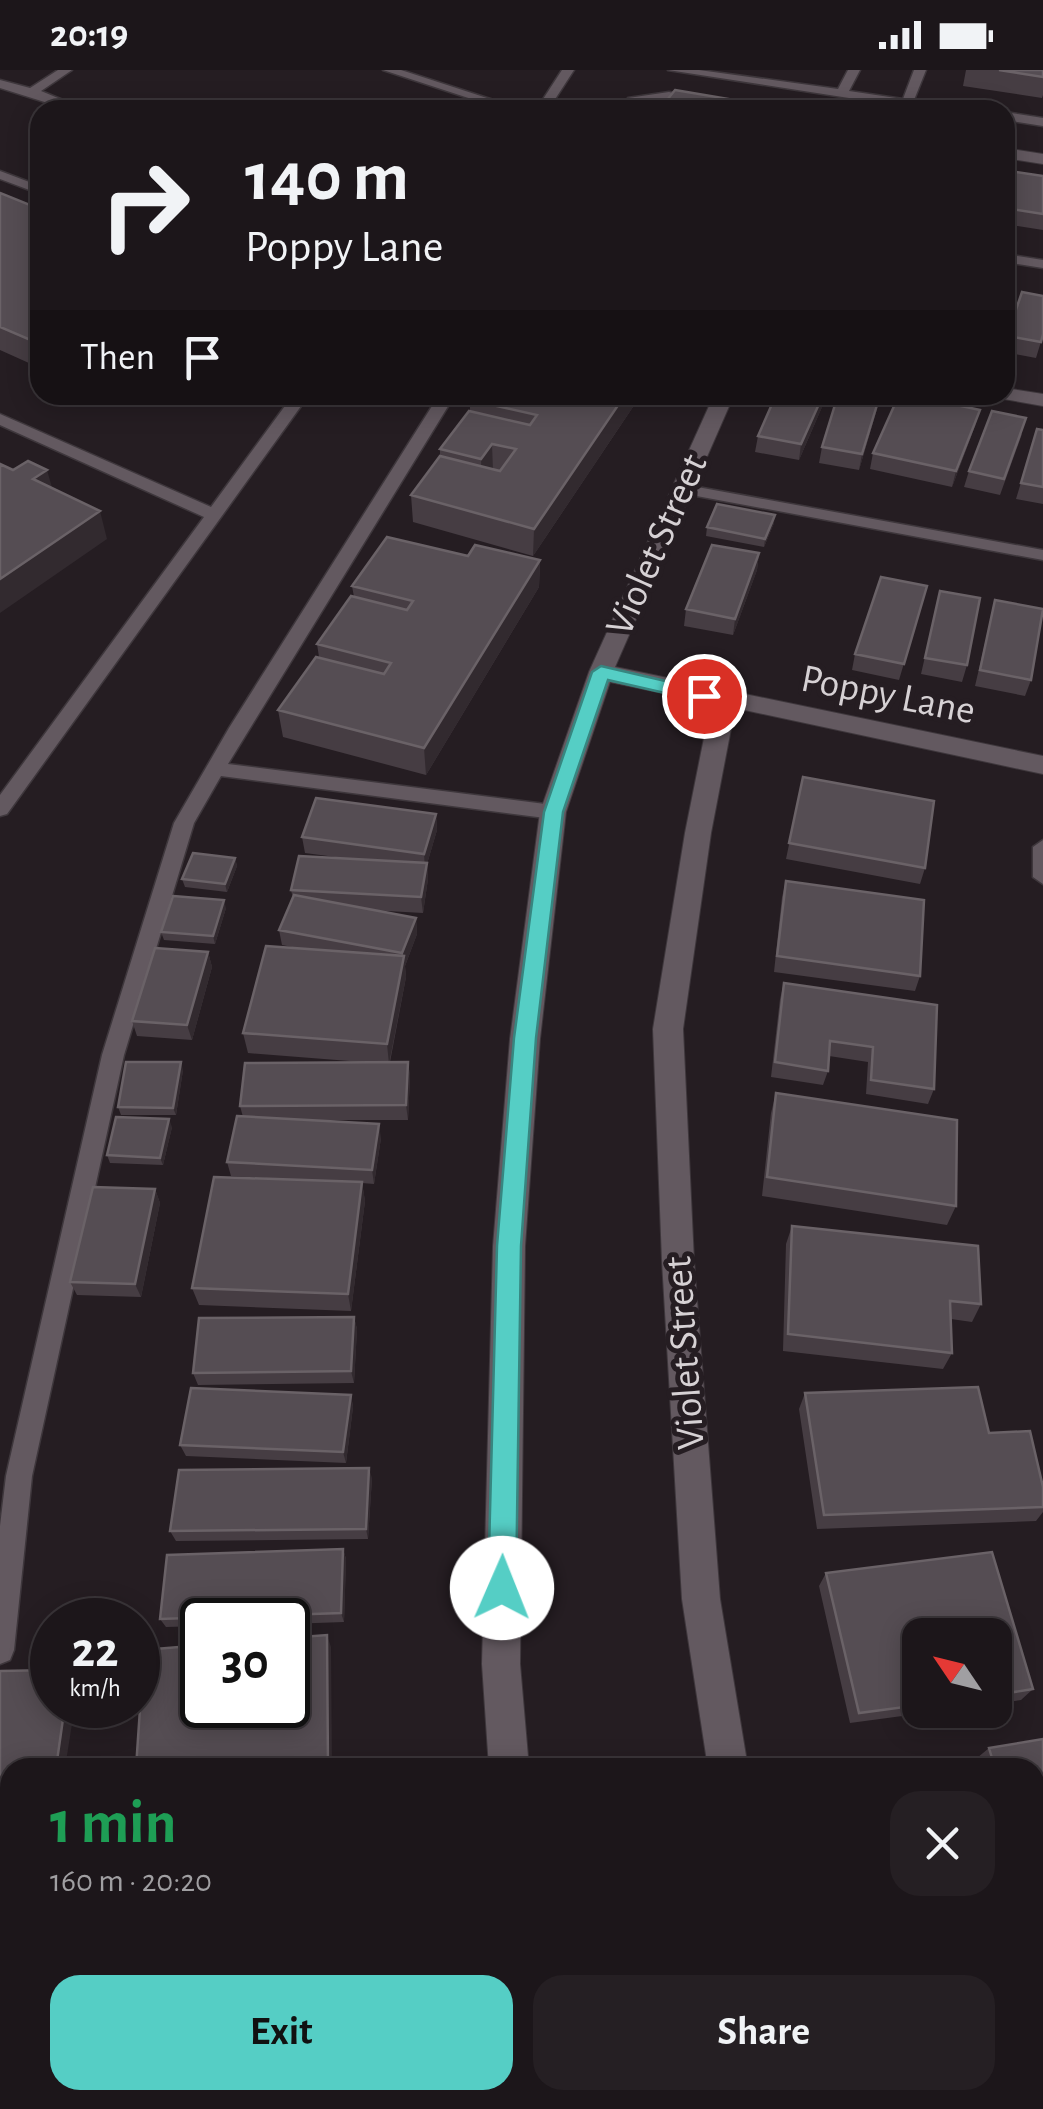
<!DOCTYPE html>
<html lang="en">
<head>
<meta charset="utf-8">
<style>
  :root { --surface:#1c161a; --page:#251f23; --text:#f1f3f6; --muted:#a09fa2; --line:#3a3539; --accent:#55cec5 }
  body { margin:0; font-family:"Alegreya Sans",sans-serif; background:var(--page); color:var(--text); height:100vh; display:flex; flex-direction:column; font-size:38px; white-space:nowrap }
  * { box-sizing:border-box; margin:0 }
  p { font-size:32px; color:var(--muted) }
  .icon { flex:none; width:55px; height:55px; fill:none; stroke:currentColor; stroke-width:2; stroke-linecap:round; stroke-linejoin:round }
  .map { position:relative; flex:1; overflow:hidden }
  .side { position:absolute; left:0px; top:1688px; width:1045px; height:352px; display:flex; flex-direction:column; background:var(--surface); border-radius:30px 30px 0 0; box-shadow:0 5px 25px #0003,0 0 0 2px var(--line) }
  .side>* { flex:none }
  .hud { position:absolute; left:30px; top:30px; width:985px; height:305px; border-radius:30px; box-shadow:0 5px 25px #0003,0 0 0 2px var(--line); background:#1c161a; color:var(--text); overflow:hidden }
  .needle { width:65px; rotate:305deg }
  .buttons { position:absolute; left:902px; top:1548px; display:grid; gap:20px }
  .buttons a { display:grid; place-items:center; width:110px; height:110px; border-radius:20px; background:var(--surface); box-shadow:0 5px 25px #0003,0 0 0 2px var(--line); font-size:50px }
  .speed { position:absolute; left:30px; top:1528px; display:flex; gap:20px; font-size:50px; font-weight:700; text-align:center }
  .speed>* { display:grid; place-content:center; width:130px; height:130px; border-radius:50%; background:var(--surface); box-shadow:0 5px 25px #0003,0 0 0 2px var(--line); line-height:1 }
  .speed small { font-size:25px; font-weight:400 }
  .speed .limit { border:5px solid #111; border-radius:15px; background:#fff; color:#111 }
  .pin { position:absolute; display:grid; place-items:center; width:85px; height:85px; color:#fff; margin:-42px; border:5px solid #fff; border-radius:50%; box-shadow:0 2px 10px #0007 }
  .me { position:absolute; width:110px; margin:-55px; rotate:1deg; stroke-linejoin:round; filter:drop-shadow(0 0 8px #0008) }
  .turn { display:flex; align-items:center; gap:35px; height:210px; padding:0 50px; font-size:45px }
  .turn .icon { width:130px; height:130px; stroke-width:2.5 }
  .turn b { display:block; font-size:70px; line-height:85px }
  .then { display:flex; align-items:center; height:95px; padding:0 50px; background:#0003; gap:20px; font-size:38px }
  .round { display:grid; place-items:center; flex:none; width:105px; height:105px; border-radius:30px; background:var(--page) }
  .overview { display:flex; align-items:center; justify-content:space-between; height:170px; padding:0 50px }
  h1 { font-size:60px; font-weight:700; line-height:75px; color:#1e9e55 }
  .primary-button { display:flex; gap:20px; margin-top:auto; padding:20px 50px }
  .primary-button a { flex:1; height:115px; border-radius:30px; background:var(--accent); color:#111; font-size:40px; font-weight:700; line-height:115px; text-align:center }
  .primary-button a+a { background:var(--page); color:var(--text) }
  .status { display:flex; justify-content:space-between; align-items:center; height:70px; padding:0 50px; background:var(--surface); direction:ltr }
  .status svg { height:28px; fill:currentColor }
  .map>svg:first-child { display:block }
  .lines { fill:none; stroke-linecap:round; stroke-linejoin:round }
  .lane-casing { stroke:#3e373c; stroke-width:3 }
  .street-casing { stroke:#3e373c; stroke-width:2 }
  .lane { fill:#635960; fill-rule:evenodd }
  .street { fill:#635960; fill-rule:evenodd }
  .wall { fill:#463d43 }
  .shaded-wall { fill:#322a2f }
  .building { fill:#554d53; stroke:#6a6267; stroke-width:2.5 }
  .route { fill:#55cec5; stroke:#378680; stroke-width:2.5 }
  .labels { text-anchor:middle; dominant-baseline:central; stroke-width:10; stroke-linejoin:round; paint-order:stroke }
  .street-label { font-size:40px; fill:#d6d1d4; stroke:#251d22 }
</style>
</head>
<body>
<div class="status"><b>20:19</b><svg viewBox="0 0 49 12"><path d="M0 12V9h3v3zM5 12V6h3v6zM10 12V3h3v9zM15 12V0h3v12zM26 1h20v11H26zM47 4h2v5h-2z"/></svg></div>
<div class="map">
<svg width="1043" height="2039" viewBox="0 0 1043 2039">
  <rect width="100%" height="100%" fill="#251d22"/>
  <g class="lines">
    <defs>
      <path id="lane" d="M58 0H72L41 21 87 40H70L0 18V10L30 18Z
        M383 0H401L524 40H505Z
        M562 0H574L548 40H536Z
        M668 0H699L838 19 848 0H860L849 21 903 29 914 0H926L914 30 965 40 907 37Z
        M669 22 703 30 697 34 669 30 620 40 628 28Z
        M1005 42 1043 48V56L1005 50Z
        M0 101 40 116V124L0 109Z
        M1005 184 1043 190V198L1005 192Z
        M293 325H309L7 744 0 746V725L204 447 0 355V344L211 437Z
        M439 325H455L228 694 553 735 563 742 553 749 221 706 194 753 124 985 32 1406 14 1580 10 1590 0 1594V1456L6 1406 102 985 174 753 229 658Z
        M681 414 1043 480V490L675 422 673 419Z
        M1043 770V814L1033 807V777Z"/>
      <path id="street" d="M1005 78 1043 84V94L1005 88Z
        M1005 318 1043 324V336L998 328 996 325H1005Z
        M714 325H734L615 597 1043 686V704L735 638 711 763 683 959 694 1191 720 1529 748 1698H708L682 1529 662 1191 653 959 685 763 711 633 610 612 566 742 540 969 525 1176 520 1594 529 1698H489L482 1594 493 1176 510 969 540 742 589 602Z
        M514 2030H558V2039H514Z
        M759 2030H803L805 2039H761Z"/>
    </defs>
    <!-- lane casing -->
    <use href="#lane" class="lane-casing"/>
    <!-- street casing -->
    <use href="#street" class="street-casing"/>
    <!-- lane -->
    <use href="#lane" class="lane"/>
    <!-- street -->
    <use href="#street" class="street"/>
  </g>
  <!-- wall -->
  <path class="wall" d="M966 0H1043V25L1042 28 963 16Z
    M1043 106V160L1005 154V130Z
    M0 123 40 139V298L0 280Z
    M1043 265 1036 288 1005 282 1007 266Z
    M474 325H641L533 486 413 452 411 425 440 386V379L470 341V330Z
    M822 337 799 390 755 382 758 366Z
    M877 339 859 400 819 393 822 377Z
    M980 340 975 356 952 417 870 399 873 383Z
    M1037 359 1043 360V434L1016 429Z
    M1022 364 1000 425 964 417 969 401Z
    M774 453 764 477 706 466 707 457Z
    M759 483 757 500 733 565 684 556 686 539Z
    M468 486 540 490 539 517 426 705 283 667 278 640 319 587 317 574 354 527 352 516Z
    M927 516 899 610 852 600 855 584Z
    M940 521 967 595 962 612 921 604Z
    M995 530 1031 610 1025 626 975 616Z
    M803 707 925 798 920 814 786 789Z
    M436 744 437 760 427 794 428 809 423 843 369 840 416 848 417 864 405 896 406 907 390 992H408L410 1006 408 1050H306L381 1068 374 1114 362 1113 365 1131 351 1241 199 1235 192 1218 316 1111 231 1106 227 1092 243 1047 240 1036 362 992 248 983 243 963 297 878 282 875 279 860 293 829 291 820 343 788 305 783 302 767Z
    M235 788 237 796 227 822 185 817 182 809Z
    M786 811 920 906 915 921 774 902 782 827Z
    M226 838 215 874 164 870 161 862Z
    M208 882 212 897 192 970 137 966 132 951Z
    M784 913 934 1019 928 1034 866 1024 868 992 829 986 828 1001 823 1015 771 1007 780 929Z
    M183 1000 176 1045H121L118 1037Z
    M776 1023 956 1136 947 1155 762 1126 771 1043Z
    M172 1057 163 1095 110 1093 107 1085Z
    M155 1119 160 1133 141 1227 77 1225 70 1212Z
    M792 1156 981 1234 972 1252 951 1249 952 1283 943 1299 783 1281 786 1174Z
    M354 1247 357 1259 354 1313 198 1315 193 1303Z
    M805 1323 989 1363 1043 1417V1442L1036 1451 817 1459 799 1339Z
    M351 1325 353 1337 346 1393 186 1386 180 1375Z
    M372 1408 368 1469 176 1471 170 1461Z
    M343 1479 346 1489 344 1552 288 1554V1550H202V1556L166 1557 160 1549Z
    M992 1482 1033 1619 1021 1630 995 1634V1565H920V1640H947L850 1653 819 1516 826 1503Z
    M0 1601 10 1698V1731H0Z
    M1043 1669V1850L1035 1852V1698H980L977 1688 989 1678Z
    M0 1780H10V1876L0 1877Z
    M951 2030H1035L1043 2039H953Z"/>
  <!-- shaded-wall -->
  <path class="shaded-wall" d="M625 325H641L533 486 534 459Z
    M823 325 822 337 799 390 801 374Z
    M880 325 877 339 859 400 862 384Z
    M980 340 975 356 952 417 956 401Z
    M492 374 493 401 482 416 481 389Z
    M47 400 55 428 33 409Z
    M100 441 107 469 0 543V509Z
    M775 445 774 453 764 477 765 469Z
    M759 483 757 500 733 565 735 549Z
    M540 490 539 517 426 705 424 678Z
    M436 744 437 760 427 794 428 809 423 843 421 827 425 799 424 784Z
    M235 788 237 796 227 822 225 814Z
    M224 830 226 838 215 874 213 866Z
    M416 848 417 864 405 896 406 907 389 994 387 974 403 890 402 883Z
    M208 882 212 897 192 970 187 955Z
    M181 992 183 1000 176 1045 173 1038Z
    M408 992 410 1006 408 1050 406 1035Z
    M169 1049 172 1057 163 1095 160 1088Z
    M379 1054 381 1068 374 1114 372 1100Z
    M362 1112 365 1131 351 1241 348 1224Z
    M155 1119 160 1133 141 1227 135 1214Z
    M354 1247 357 1259 354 1313 351 1301Z
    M351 1325 353 1337 346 1393 343 1382Z
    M369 1398 372 1408 368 1469 366 1459Z
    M343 1479 346 1489 344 1552 341 1543Z
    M327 1565 331 1577 332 1698H328Z
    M65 1635H75L65 1698H56Z
    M30 2030H40V2039H30Z
    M336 2030H341V2039H336Z"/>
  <!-- building -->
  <path class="building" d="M999 0H1043V7Z
    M675 20 776 37 774 40H659Z
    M1016 102 1043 106V144L1005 138V130Z
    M0 123 40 139V274L0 257Z
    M1022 222 1043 226V264L1041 272 1007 266Z
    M474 325H625L534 459 411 425 440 386 500 401 516 379 492 374 481 389 440 379 469 341 530 355 537 345 470 330Z
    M776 325H823L801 374 758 366Z
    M838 325H880L862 384 822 377Z
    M899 325H909L980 340 956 401 873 383Z
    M992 341 1026 348 1004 409 969 401Z
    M1037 359 1043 360V417L1021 413Z
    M28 391 47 400 33 409 100 441 0 509V394L13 400Z
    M717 434 775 445 765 469 707 457Z
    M387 467 468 486 475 475 540 490 424 678 278 640 316 587 384 604 391 593 317 574 351 526 407 540 413 531 352 516Z
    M712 475 759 483 735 549 686 539Z
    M881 507 927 516 904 594 855 584Z
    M940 521 980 528 967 595 925 588Z
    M995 530 1043 539 1031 610 980 600Z
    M803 707 934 731 925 798 789 773Z
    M316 728 436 744 424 784 302 767Z
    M193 783 235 788 225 814 182 809Z
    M299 786 427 793 421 827 291 820Z
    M786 811 924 830 920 906 777 886Z
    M294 825 416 848 402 883 279 860Z
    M173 826 224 830 213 866 161 862Z
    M266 876 404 886 387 974 243 963Z
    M155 878 208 882 187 955 132 951Z
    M784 913 937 935 934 1019 871 1010 873 977 830 971 828 1001 775 992Z
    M126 992H181L173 1038 118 1037Z
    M408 992 406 1035 240 1036 245 993Z
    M776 1023 957 1050 956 1136 767 1107Z
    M237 1046 379 1054 372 1100 227 1092Z
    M116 1047 169 1049 160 1088 107 1085Z
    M214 1107 362 1112 348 1224 192 1218Z
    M93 1117 155 1119 135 1214 70 1212Z
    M792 1156 978 1176 981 1234 950 1231 952 1283 788 1264Z
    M354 1247 351 1301 193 1303 199 1248Z
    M978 1317 989 1363 1030 1361 1043 1417V1437L824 1445 805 1323Z
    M191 1318 351 1325 343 1382 180 1375Z
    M369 1398 366 1459 170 1461 179 1400Z
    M343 1479 341 1543 160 1549 167 1485Z
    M992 1482 1033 1619 995 1625V1565H920V1635L859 1643 826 1503Z
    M327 1565 328 1698H136L144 1580 202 1575V1635H288V1568Z
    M52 1600V1635H65L56 1698H10V1725H0V1601Z
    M1043 1669V1847L1035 1849V1698H995L989 1678Z
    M0 1780H10V1872L0 1873Z
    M1043 1909V2039H966L964 2030H1035V1910Z
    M10 1918V2030H30V2039H0V1919Z
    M116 2030H336V2039H116Z"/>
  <!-- route -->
  <path class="route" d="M601 596 704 620 713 626 704 632 608 610 563 742 536 968 521 1176 516 1518 512 1528 502 1532 492 1528 488 1518 497 1176 514 968 544 742 592 602Z"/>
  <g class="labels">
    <!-- street labels -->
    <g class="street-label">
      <text transform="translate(657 475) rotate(-66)">Violet Street</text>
      <text transform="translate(888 625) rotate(11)">Poppy Lane</text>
      <text transform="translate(685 1283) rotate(-94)">Violet Street</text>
    </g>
  </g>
</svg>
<div class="buttons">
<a><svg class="needle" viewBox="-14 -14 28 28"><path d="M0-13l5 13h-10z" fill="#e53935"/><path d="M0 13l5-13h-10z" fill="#a09fa2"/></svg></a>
</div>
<div class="speed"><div>22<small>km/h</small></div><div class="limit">30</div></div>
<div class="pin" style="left:704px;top:626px;background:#d93025"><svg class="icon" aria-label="arrive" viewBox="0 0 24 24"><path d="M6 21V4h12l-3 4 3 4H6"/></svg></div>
<svg class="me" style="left:502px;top:1518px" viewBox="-20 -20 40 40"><circle r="19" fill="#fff"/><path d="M0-13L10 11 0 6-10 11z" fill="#55cec5"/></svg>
<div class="hud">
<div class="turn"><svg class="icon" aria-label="right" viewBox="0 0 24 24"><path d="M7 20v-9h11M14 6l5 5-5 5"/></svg><div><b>140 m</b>Poppy Lane</div></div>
<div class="then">Then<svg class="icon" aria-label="arrive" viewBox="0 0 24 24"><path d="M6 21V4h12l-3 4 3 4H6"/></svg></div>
</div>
<section class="side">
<div class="overview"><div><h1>1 min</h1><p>160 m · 20:20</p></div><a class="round"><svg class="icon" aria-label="close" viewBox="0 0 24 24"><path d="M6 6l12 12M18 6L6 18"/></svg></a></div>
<div class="primary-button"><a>Exit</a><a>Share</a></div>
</section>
</div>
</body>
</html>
